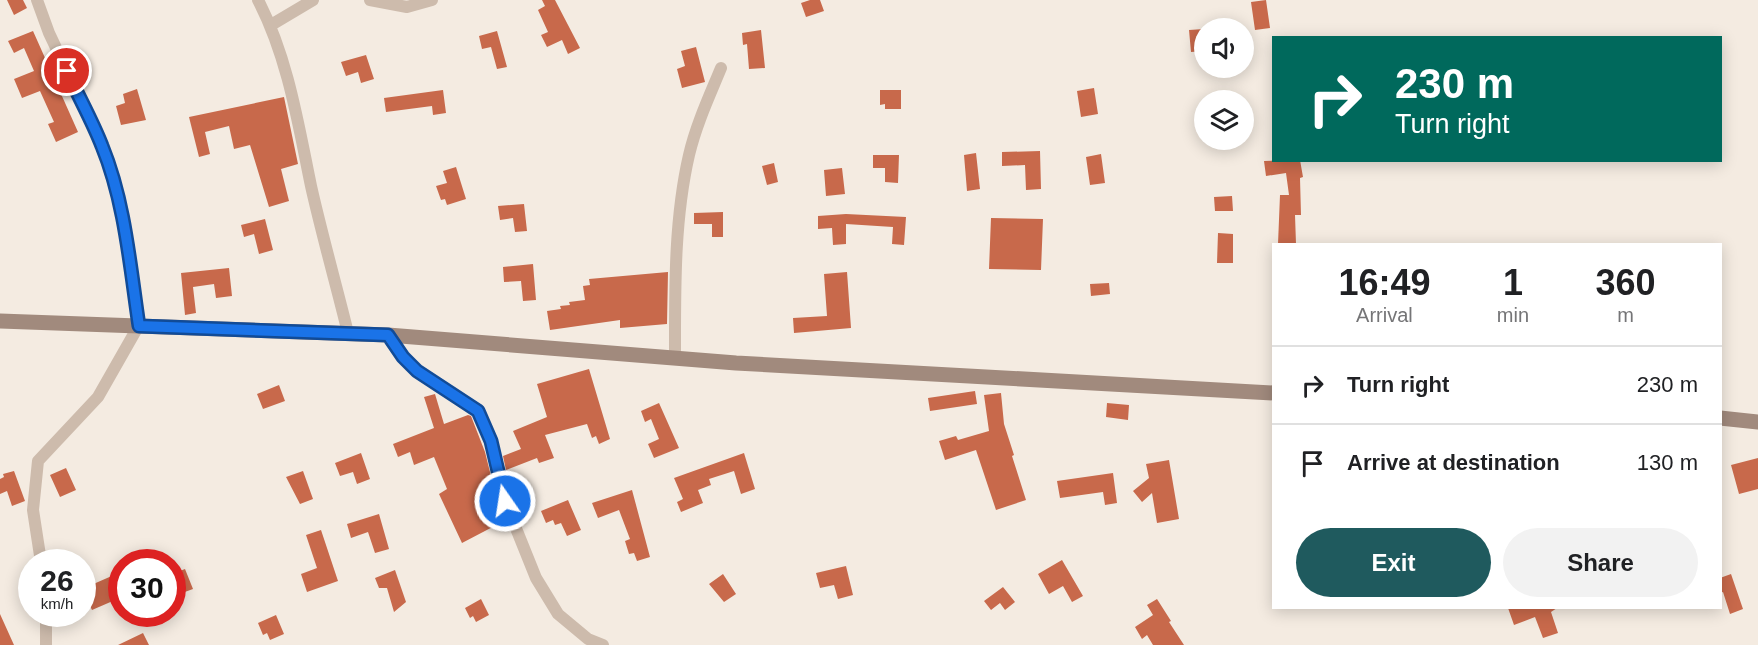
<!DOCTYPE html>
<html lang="en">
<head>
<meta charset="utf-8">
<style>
  :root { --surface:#fff; --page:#f2f2f2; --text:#202124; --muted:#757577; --line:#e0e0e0; --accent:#1f5a5e }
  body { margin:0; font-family:Helvetica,sans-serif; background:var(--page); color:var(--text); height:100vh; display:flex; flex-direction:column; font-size:22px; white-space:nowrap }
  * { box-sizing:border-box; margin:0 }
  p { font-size:20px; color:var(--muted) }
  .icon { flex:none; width:33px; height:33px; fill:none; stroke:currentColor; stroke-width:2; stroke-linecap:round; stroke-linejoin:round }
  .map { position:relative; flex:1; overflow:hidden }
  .sheet { position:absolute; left:1272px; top:243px; width:450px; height:366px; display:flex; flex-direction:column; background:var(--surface); border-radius:0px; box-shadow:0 3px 15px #0003 }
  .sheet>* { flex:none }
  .top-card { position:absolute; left:1272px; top:36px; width:450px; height:126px; border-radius:0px; box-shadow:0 3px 15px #0003; background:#00695c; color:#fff; overflow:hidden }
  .controls { position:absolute; left:1194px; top:18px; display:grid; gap:12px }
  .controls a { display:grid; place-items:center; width:60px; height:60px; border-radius:50%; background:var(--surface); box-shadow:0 3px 15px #0003; font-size:30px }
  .speed { position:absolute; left:18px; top:549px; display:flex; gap:12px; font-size:30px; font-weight:700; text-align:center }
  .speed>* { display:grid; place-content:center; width:78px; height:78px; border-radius:50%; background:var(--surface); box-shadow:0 3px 15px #0003; line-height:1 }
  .speed small { font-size:15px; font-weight:400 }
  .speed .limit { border:9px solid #d22; background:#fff; color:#111 }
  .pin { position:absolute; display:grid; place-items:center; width:51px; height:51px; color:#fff; margin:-26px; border:3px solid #fff; border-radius:50%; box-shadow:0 2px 6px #0007 }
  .me { position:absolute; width:66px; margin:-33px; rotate:347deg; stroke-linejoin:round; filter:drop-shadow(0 0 4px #0008) }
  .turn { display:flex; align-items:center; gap:21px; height:126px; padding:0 24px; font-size:27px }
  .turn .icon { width:78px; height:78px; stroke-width:2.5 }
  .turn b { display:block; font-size:42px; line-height:51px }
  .eta { display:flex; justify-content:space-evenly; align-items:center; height:102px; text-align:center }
  .eta b { font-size:36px; font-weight:700; line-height:42px }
  .button { display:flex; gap:12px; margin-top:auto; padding:12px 24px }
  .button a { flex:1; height:69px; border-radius:36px; background:var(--accent); color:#fff; font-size:24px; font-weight:700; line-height:69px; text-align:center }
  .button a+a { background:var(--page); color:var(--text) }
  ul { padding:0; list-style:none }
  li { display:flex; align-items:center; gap:18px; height:78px; padding:0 24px; border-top:2px solid var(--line) }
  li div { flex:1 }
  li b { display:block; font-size:22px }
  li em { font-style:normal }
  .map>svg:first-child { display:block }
  .building { fill:#c8694b }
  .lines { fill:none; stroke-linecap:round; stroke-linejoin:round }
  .street { stroke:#cdbbac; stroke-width:12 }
  .secondary { stroke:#a18a7d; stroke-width:15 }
  .route-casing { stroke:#114b97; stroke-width:15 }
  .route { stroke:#1a73e8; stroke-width:10 }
</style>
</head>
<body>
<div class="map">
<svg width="1758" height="645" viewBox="0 0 1758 645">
  <rect width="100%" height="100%" fill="#f4ebe1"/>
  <!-- building -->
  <path class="building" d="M7 0H23L27 8 14 15Z
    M542 0H555L580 48 568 54 562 40 547 47 541 35 548 32 538 10 545 6Z
    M810 0H820L824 11 806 17 801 3Z
    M1266 0 1270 28 1255 30 1251 2Z
    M1204 29V51L1191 52 1189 30Z
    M761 30 765 68 749 69 747 44 743 45 742 33Z
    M33 31 78 132 56 142 48 124 54 122 40 91 22 98 14 79 34 71 24 48 14 53 8 41Z
    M497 31 507 67 497 69 491 47 482 49 479 36Z
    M696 47 705 82 682 88 677 69 685 66 681 51Z
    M366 55 374 79 361 83 358 72 346 76 341 62Z
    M1094 88 1098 114 1081 117 1077 91Z
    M137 89 146 120 121 125 116 106 125 103 123 94Z
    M443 90 446 113 433 115 432 106 386 112 384 98Z
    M880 90H901V109H885V104L880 105Z
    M284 97 298 164 281 169 289 201 269 207 250 145 234 149 229 126 205 132 210 154 199 157 189 117Z
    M1040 151 1041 189 1026 190 1025 165 1002 166V152Z
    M976 153 980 189 967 191 964 155Z
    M1101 154 1105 183 1090 185 1086 157Z
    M873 155H899L898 183 885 182V168H873Z
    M1300 160 1303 177 1300 178 1301 215H1295L1296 244H1278L1280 195H1289L1286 173 1266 176 1264 161Z
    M774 163 778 182 767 185 762 166Z
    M456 167 466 199 447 205 445 199 441 200 436 186 447 183 443 171Z
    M842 168 845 194 826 196 824 170Z
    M1232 196 1233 211H1215L1214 197Z
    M524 204 527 231 515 232 513 218 500 220 498 206Z
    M723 212V237H712V224H694V213Z
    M846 214 906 217 904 245 892 244 893 227 846 224V244L833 245 832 228 818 229V216Z
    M991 218 1043 219 1041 270 989 269Z
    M265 219 273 250 259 254 254 234 244 237 241 225Z
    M1218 233 1233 234V263H1217Z
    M533 264 536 300 523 301 521 281 504 282 503 267Z
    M229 268 232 296 216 298 214 284 193 287 196 313 185 315 181 273Z
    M668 272 667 324 620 328V320L550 330 547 311 561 309 560 306 570 305 569 302 585 300 583 286 590 285 589 279Z
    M847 272 851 328 794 333 793 318 827 316 824 274Z
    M1109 283 1110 294 1091 296 1090 284Z
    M589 369 610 439 599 444 596 436 592 438 587 424 545 435 554 458 539 463 537 458 506 470 503 456 521 449 513 431 547 417 537 384Z
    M279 385 285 401 263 409 257 394Z
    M975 391 977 404 930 411 928 398Z
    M1001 393 1004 424 1014 455 1012 456 1026 500 996 510 976 450 945 460 939 441 956 436 958 440 989 431 984 395Z
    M435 394 444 424 468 415 471 416 485 452 491 476 489 477 504 521 462 543 439 494 447 489 434 457 414 465 410 452 398 457 393 444 434 428 424 397Z
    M659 403 679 448 654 458 648 444 659 439 651 419 645 422 641 411Z
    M1107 403 1129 405 1128 420 1106 417Z
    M361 453 370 479 357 484 353 472 340 476 335 463Z
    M744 453 755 489 741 494 734 471 709 479 711 485 698 490 703 503 681 512 677 502 683 499 674 478Z
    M1758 458V489L1739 494 1731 465Z
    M1169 460 1179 519 1157 523 1152 493 1142 502 1133 491 1149 478 1146 464Z
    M66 468 76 490 60 497 50 475Z
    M14 471 25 501 12 506 7 491 0 494V479L4 477 3 474Z
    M303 471 313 499 300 504 286 477Z
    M1113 473 1117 503 1105 505 1103 492 1060 498 1057 481Z
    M632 490 650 557 637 561 634 553 629 554 625 541 630 539 619 510 598 518 592 503Z
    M568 500 581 530 567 536 561 523 555 525 553 520 546 523 541 511Z
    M379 514 389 549 375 553 368 532 351 538 347 524Z
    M321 530 338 581 307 592 301 574 317 568 306 535Z
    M1062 560 1083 596 1072 602 1063 586 1049 594 1038 574Z
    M846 566 853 595 838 599 834 585 820 588 816 573Z
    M185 569 193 589 182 593 178 583 172 586V574Z
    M395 570 406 602 394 612 387 588H379L375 578Z
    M723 574 736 594 724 602 709 584Z
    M1731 574 1743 609 1730 614 1723 592 1720 593V578Z
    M114 575 122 597 92 610 82 589Z
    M1003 587 1015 602 1005 610 1000 603 991 610 984 601Z
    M481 599 489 615 476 622 473 616 470 618 465 608Z
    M1157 599 1171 621 1169 622 1184 645H1153L1147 635 1142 639 1135 627 1153 615 1147 605Z
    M1508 608H1557L1551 612 1558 633 1543 638 1535 617 1514 625Z
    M0 614 14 645H0Z
    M276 615 284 634 270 640 267 633 263 635 258 623Z
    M143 633 149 645H118Z"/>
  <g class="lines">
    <!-- street -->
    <path class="street" d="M37 0 49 33 103 147 123 217 139 325 98 397 38 461 33 510 41 562
      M258 0C288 58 298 123 311 186 322 235 336 284 348 333
      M370 0 407 7 432 0
      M271 25 313 0
      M388 335 403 357 417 371 478 411 491 441 505 501 536 578 558 614 588 639 603 645
      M675 357C675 290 674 220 689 155 696 125 709 97 721 68
      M46 614V645"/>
    <!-- secondary -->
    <path class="secondary" d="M0 321 388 335 736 363 1274 393
      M1720 418 1758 422"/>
  </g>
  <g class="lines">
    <defs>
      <path id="route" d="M67 71C78 96 92 120 102 146 125 202 130 266 139 326L388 335 403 357 417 371 478 411 491 441 505 501"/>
    </defs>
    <!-- route casing -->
    <use href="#route" class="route-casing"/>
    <!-- route -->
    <use href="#route" class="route"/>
  </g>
</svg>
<div class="controls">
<a><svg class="icon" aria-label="sound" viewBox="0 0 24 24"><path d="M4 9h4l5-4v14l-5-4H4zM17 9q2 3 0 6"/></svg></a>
<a><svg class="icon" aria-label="layers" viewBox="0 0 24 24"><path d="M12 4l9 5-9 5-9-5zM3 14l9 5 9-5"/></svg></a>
</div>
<div class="speed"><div>26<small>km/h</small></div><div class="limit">30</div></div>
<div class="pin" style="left:67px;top:71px;background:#d93025"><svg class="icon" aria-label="arrive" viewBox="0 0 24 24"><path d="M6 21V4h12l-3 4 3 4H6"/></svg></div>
<svg class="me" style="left:505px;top:501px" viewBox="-20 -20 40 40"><circle r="17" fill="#1a73e8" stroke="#fff" stroke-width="3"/><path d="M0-11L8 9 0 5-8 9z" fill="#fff"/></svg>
<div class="top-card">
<div class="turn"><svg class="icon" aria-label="right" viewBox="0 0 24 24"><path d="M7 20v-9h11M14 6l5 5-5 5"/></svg><div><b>230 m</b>Turn right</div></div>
</div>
<section class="sheet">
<div class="eta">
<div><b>16:49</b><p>Arrival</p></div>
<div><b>1</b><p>min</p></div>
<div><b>360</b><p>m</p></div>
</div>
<ul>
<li><svg class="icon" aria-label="right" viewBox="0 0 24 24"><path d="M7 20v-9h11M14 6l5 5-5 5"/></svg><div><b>Turn right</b></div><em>230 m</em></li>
<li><svg class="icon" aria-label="arrive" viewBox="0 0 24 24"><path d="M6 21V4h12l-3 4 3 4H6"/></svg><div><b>Arrive at destination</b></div><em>130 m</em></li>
</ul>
<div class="button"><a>Exit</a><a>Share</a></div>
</section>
</div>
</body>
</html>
